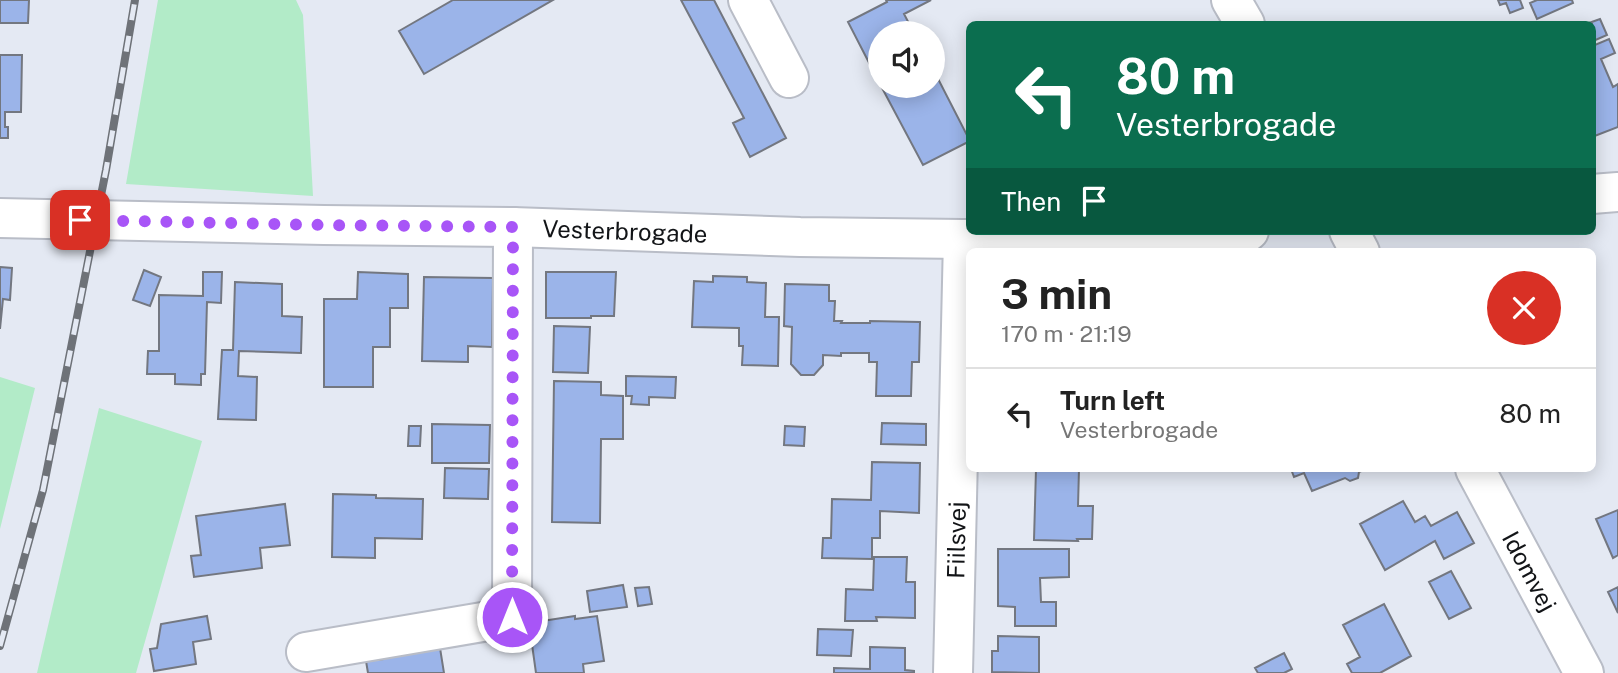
<!DOCTYPE html>
<html lang="en">
<head>
<meta charset="utf-8">
<style>
  :root { --surface:#fff; --page:#f2f2f2; --text:#222; --muted:#767676; --line:#e0e0e0 }
  body { margin:0; font-family:"Public Sans",sans-serif; background:var(--page); color:var(--text); height:100vh; display:flex; flex-direction:column; font-size:26px; white-space:nowrap }
  * { box-sizing:border-box; margin:0 }
  p { font-size:23px; color:var(--muted) }
  .icon { flex:none; width:38px; height:38px; fill:none; stroke:currentColor; stroke-width:2; stroke-linecap:round; stroke-linejoin:round }
  .map { position:relative; flex:1; overflow:hidden }
  .sheet { position:absolute; left:966px; top:248px; width:630px; height:224px; display:flex; flex-direction:column; background:var(--surface); border-radius:10px; box-shadow:0 4px 18px #0003 }
  .sheet>* { flex:none }
  .top-card { position:absolute; left:966px; top:21px; width:630px; height:214px; border-radius:10px; box-shadow:0 4px 18px #0003; background:#0b6e4f; color:#fff; overflow:hidden }
  .fabs { position:absolute; left:868px; top:21px; display:grid; gap:14px }
  .fabs a { display:grid; place-items:center; width:77px; height:77px; border-radius:50%; background:var(--surface); box-shadow:0 4px 18px #0003; font-size:35px }
  .pin { position:absolute; display:grid; place-items:center; width:60px; height:60px; color:#fff; margin:-30px; border-radius:14px; box-shadow:0 4px 10px #0006 }
  .me { position:absolute; width:77px; margin:-38px; rotate:0deg; stroke-linejoin:round; filter:drop-shadow(0 0 5px #0008) }
  .turn { display:flex; align-items:center; gap:24px; height:147px; padding:0 35px; font-size:32px }
  .turn .icon { width:91px; height:91px; stroke-width:2.5 }
  .turn b { display:block; font-size:49px; line-height:60px }
  .then { display:flex; align-items:center; height:66px; padding:0 35px; background:#0003; gap:14px; font-size:26px }
  .round { display:grid; place-items:center; flex:none; width:74px; height:74px; border-radius:37px; background:var(--page) }
  .summary { display:flex; align-items:center; justify-content:space-between; height:119px; padding:0 35px }
  h1 { font-size:42px; font-weight:700; line-height:52px }
  ul { padding:0; list-style:none }
  li { display:flex; align-items:center; gap:21px; height:91px; padding:0 35px; border-top:2px solid var(--line) }
  li div { flex:1 }
  li b { display:block; font-size:26px }
  li em { font-style:normal }
  .map>svg:first-child { display:block }
  .green { fill:#b2ebc8 }
  .building { fill:#9bb4e9; stroke:#737780; stroke-width:2 }
  .lines { fill:none; stroke-linecap:round; stroke-linejoin:round }
  .minor-casing { stroke:#b9bdc7; stroke-width:42 }
  .minor { stroke:#fff; stroke-width:38 }
  .rail-casing { stroke:#6e7278; stroke-width:8 }
  .rail { stroke:#e4e9f3; stroke-width:5; stroke-dasharray:16; stroke-linecap:butt }
  .route { stroke:#a855f7; stroke-width:12; stroke-dasharray:0 21.6 }
  .labels { text-anchor:middle; dominant-baseline:central; stroke-width:6; stroke-linejoin:round; paint-order:stroke }
  .street-label { font-size:24px; fill:#121417; stroke:#e4e9f3 }
</style>
</head>
<body>
<div class="map">
<svg width="1618" height="673" viewBox="0 0 1618 673">
  <rect width="100%" height="100%" fill="#e4e9f3"/>
  <!-- green -->
  <path class="green" d="M158 0H296L303 15 313 196 126 184Z
    M0 377 35 388 0 529Z
    M99 408 202 441 136 673H37Z"/>
  <!-- building -->
  <path class="building" d="M0 0H29L28 23H0Z
    M453 0H553L424 74 399 31Z
    M681 0H714L786 138 750 157 733 123 744 118Z
    M886 0H931L904 14 914 33H880V84L848 22 887 2Z
    M1498 0H1520L1523 8 1510 13 1506 3 1500 5Z
    M1537 0H1572L1573 3 1537 19 1530 3Z
    M1600 19 1607 35 1593 41 1595 45 1609 39 1615 53 1601 59 1613 87 1618 84V127L1592 137V24H1586Z
    M0 55H22L21 112H5V127H8V138H0Z
    M933 69 970 141 923 165 881 86H933Z
    M0 267 12 268 10 300 3 299 0 329Z
    M144 270 161 277 150 306 133 300Z
    M203 272H222L221 303 207 302 205 374H201V385L175 384V374H147L148 351H159V295L203 296Z
    M358 272 408 274V308H390V347H373V387H324V299H357Z
    M546 272H616L614 316H591V318H546Z
    M713 276 747 277V282L766 283 765 317H779L778 366 742 365 743 346H739V328L692 327 694 281 713 282Z
    M424 277 493 278 492 347 468 346V362L422 361Z
    M235 282 282 284V316L302 317 301 353 239 351 238 376 257 377 256 420 218 419 222 350H233Z
    M785 284 829 285V301H835L834 321H842L841 323H870V321L920 322 919 362H912L911 396H876L877 362H869V353H841V356L823 355V365L814 375H801L791 364 792 327 784 326Z
    M554 326 590 327 588 373 553 372Z
    M626 376 676 377 675 398 649 397V405L631 404 632 396H626Z
    M554 381 601 382V395L623 396V439H601L600 523 552 522Z
    M882 423 926 424V445L881 444Z
    M432 424 490 425 489 463H432Z
    M409 426H421L420 446H408Z
    M785 426 805 427 804 446 784 445Z
    M872 462 920 463 919 513 880 511V538H872V559L822 558 823 538H831L832 499 871 500Z
    M445 468 489 469 488 499 444 498Z
    M1036 469H1079L1078 506H1093L1092 539H1077L1078 541 1034 540Z
    M1291 469H1366L1359 472 1358 478 1350 481 1345 478 1312 491 1304 473 1294 477Z
    M333 494 376 495V498L423 499 422 539 375 538V558L332 557Z
    M1403 501 1415 522 1425 516 1431 526 1457 512 1474 543 1444 559 1435 541 1385 570 1360 524Z
    M285 504 290 545 260 548 262 568 194 577 191 556 201 555 196 516Z
    M1618 510V555L1613 558 1596 519Z
    M998 549H1069V577L1040 578 1041 602H1056V626H1015V607L998 606Z
    M874 557H907L906 582H915V618L876 617 877 621H845L846 589 873 590Z
    M1451 571 1471 608 1449 619 1429 582Z
    M623 585 627 607 590 612 587 591Z
    M649 587 652 604 638 606 635 588Z
    M1618 587V613L1608 592Z
    M1384 604 1411 656 1380 673H1352L1347 664 1360 657 1343 625Z
    M207 616 211 639 193 642 196 664 154 671 150 649 157 648 161 624Z
    M575 616V619L597 616 604 661 583 664 584 673H536L529 623Z
    M818 629 853 630 851 656 817 655Z
    M998 636 1039 637V673L992 672V651H998Z
    M870 647 905 648V670L914 671V673H834V668L870 669Z
    M440 648 444 673H368L366 661 383 659V655Z
    M1284 653 1292 669 1284 673H1258L1255 668Z"/>
  <g class="lines">
    <defs>
      <g id="minor">
        <path d="M748 0 789 78"/>
        <path d="M1231 0 1245 24"/>
        <path d="M1592 194 1618 192"/>
        <path id="s1" d="M0 218 324 225 513 227 800 237 963 239 1187 238 1249 231"/>
        <path d="M1349 231 1360 252"/>
        <path id="s2" d="M1475 469 1584 673"/>
        <path d="M306 652 512 617 513 227"/>
        <path id="s3" d="M953 673 963 239"/>
      </g>
    </defs>
    <!-- minor casing -->
    <use href="#minor" class="minor-casing"/>
    <!-- minor -->
    <use href="#minor" class="minor"/>
    <defs>
      <path id="rail" d="M0 646 43 490 106 170 135 0"/>
    </defs>
    <!-- rail casing -->
    <use href="#rail" class="rail-casing"/>
    <!-- rail -->
    <use href="#rail" class="rail"/>
  </g>
  <g class="lines">
    <!-- route -->
    <path class="route" d="M80 220 324 225 513 227 512 617"/>
  </g>
  <g class="labels">
    <!-- street labels -->
    <g class="street-label">
      <text stroke="none"><textPath href="#s1" startOffset="625">Vesterbrogade</textPath></text>
      <text stroke="none"><textPath href="#s3" startOffset="133">Fiilsvej</textPath></text>
      <text stroke="none"><textPath href="#s2" startOffset="116">Idomvej</textPath></text>
    </g>
  </g>
</svg>
<div class="fabs">
<a><svg class="icon" aria-label="sound" viewBox="0 0 24 24"><path d="M4 9h4l5-4v14l-5-4H4zM17 9q2 3 0 6"/></svg></a>
</div>
<div class="pin" style="left:80px;top:220px;background:#d93025"><svg class="icon" aria-label="arrive" viewBox="0 0 24 24"><path d="M6 21V4h12l-3 4 3 4H6"/></svg></div>
<svg class="me" style="left:512px;top:617px" viewBox="-20 -20 40 40"><circle r="17" fill="#a855f7" stroke="#fff" stroke-width="3"/><path d="M0-11L8 9 0 5-8 9z" fill="#fff"/></svg>
<div class="top-card">
<div class="turn"><svg class="icon" aria-label="left" viewBox="0 0 24 24"><path d="M17 20v-9H6M10 6l-5 5 5 5"/></svg><div><b>80 m</b>Vesterbrogade</div></div>
<div class="then">Then<svg class="icon" aria-label="arrive" viewBox="0 0 24 24"><path d="M6 21V4h12l-3 4 3 4H6"/></svg></div>
</div>
<section class="sheet">
<div class="summary"><div><h1>3 min</h1><p>170 m · 21:19</p></div><a class="round" style="background:#d93025;color:#fff"><svg class="icon" aria-label="close" viewBox="0 0 24 24"><path d="M6 6l12 12M18 6L6 18"/></svg></a></div>
<ul>
<li><svg class="icon" aria-label="left" viewBox="0 0 24 24"><path d="M17 20v-9H6M10 6l-5 5 5 5"/></svg><div><b>Turn left</b><p>Vesterbrogade</p></div><em>80 m</em></li>
</ul>
</section>
</div>
</body>
</html>
